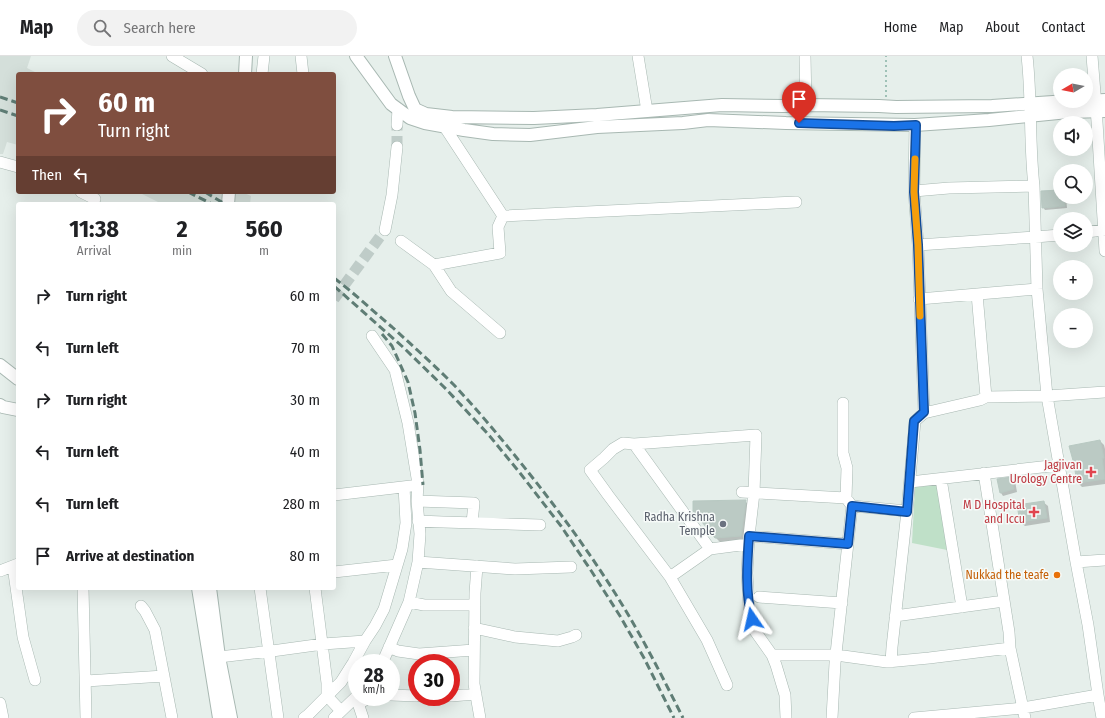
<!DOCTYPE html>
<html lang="en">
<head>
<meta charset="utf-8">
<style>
  :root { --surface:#fff; --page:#f2f2f2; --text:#202124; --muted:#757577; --line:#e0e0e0 }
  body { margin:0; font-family:"Fira Sans Condensed",sans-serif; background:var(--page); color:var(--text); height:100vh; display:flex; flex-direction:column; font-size:15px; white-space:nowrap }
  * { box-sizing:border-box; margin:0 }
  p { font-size:13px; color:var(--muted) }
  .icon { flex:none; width:22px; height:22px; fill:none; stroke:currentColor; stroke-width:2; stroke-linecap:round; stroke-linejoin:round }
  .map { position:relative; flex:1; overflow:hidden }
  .side { position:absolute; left:16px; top:146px; width:320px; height:388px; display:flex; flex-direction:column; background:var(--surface); border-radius:4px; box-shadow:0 4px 16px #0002 }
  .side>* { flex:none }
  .guide { position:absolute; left:16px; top:16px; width:320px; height:122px; border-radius:4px; box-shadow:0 4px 16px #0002; background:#7f4e3f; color:#fff; overflow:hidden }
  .needle { width:26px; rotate:260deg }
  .buttons { position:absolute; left:1053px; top:12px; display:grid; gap:8px }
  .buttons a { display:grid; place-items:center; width:40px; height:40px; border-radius:50%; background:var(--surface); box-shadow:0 4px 16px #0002; font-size:20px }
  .speed { position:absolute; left:348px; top:598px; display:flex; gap:8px; font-size:20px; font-weight:700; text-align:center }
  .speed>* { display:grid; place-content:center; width:52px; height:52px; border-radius:50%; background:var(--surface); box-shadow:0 4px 16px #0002; line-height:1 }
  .speed small { font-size:10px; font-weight:400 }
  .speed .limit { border:6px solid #d22; background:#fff; color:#111 }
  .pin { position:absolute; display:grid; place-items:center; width:34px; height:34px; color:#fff; margin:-41px -17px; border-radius:50% 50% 50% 0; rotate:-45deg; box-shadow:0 0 4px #0007 }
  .pin .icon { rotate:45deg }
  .me { position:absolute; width:44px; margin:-22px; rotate:349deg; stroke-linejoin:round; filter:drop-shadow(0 0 3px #0008) }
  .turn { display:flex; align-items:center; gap:14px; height:84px; padding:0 16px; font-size:18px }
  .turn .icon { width:52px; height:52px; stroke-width:2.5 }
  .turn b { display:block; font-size:28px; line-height:34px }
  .then { display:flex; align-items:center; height:38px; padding:0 16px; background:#0003; gap:8px; font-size:15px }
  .eta { display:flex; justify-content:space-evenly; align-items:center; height:68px; text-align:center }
  .eta b { font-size:24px; font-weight:700; line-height:28px }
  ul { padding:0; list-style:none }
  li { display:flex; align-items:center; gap:12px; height:52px; padding:0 16px }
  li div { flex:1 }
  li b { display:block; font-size:15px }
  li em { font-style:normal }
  header { display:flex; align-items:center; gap:24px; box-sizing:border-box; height:56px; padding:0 20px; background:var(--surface); border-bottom:1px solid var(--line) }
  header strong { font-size:19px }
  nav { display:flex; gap:22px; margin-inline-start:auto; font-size:14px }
  .search { width:280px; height:36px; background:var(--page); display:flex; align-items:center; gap:10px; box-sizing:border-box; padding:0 14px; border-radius:22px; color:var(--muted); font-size:15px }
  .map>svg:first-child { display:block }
  .built { fill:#d4dfda }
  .green { fill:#bfe0c8 }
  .shadow { fill:#0003 }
  .building { fill:#bbcac4; stroke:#b8c9c2 }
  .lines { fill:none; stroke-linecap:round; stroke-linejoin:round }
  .minor-tunnel { stroke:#bfccc8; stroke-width:11; stroke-dasharray:11 5.5; stroke-linecap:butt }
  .minor-casing { stroke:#a8b8b2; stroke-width:12 }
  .tertiary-casing { stroke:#a8b8b2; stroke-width:14 }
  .path { stroke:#86b3a5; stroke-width:1.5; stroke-dasharray:2 3; stroke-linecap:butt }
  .minor { stroke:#fff; stroke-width:11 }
  .tertiary { stroke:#fff; stroke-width:12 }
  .rail { stroke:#5f7d75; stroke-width:3; stroke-dasharray:8 4; stroke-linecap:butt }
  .route-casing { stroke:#114b97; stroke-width:10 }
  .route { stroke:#1a73e8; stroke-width:7 }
  .slow { stroke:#f59e0b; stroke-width:7 }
  .health-dot { fill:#e0444e; stroke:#f7fbf9; stroke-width:1.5 }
  .worship-dot { fill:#6b7280; stroke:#f7fbf9; stroke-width:1.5 }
  .food-dot { fill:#e8710a; stroke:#f7fbf9; stroke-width:1.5 }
  .labels { text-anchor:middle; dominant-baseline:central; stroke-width:3; stroke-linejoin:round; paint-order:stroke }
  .health-label { font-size:12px; fill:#be3a42; stroke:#f7fbf9; text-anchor:end }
  .worship-label { font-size:12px; fill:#5b616d; stroke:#f7fbf9; text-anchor:end }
  .food-label { font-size:12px; fill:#c56008; stroke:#f7fbf9; text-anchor:end }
</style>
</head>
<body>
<header>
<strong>Map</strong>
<div class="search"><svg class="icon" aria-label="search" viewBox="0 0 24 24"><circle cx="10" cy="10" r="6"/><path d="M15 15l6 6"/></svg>Search here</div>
<nav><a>Home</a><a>Map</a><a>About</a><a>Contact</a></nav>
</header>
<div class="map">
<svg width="1105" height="662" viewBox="0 0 1105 662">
  <rect width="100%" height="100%" fill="#e6efeb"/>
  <!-- built -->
  <path class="built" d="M0 0H31L27 12 39 18H18V89L7 86 3 98H0Z
    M138 136H242L251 140 250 148H162Z"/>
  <!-- green -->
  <path class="green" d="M937 429 947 494 912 487 915 431Z"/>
  <!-- shadow -->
  <path class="shadow" d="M1060 135V141H1066L1067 152 1045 154 1043 151Z
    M1100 385 1104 389 1105 393V428L1082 431 1078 427Z
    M1012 422 1015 425 1017 436 1003 440 1001 437 998 424Z
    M745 445 751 451 747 486 721 487 715 481Z
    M1043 446 1048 450 1050 466 1025 470 1020 466Z"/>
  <!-- building -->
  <path class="building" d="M1060 134V141H1064L1065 150 1042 152 1041 135Z
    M1100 384 1104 402H1102L1105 423 1077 427 1074 408 1069 390Z
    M1012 421 1014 433 1000 437 997 423Z
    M746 444 741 480 715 482 693 455V445Z
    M1044 445 1047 462 1020 466 1017 449Z"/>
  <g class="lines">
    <!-- minor-tunnel -->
    <path class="minor-tunnel" d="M397 91V69
      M334 243 385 174"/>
    <defs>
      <path id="minor" d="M172 0 202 18
        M301 0 303 18
        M638 0 647 55
        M805 0 806 49
        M1027 0C1032 43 1029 87 1034 130L1037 233 1047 340 1076 506 1088 569 1098 639
        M1092 0 1096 50 1105 195
        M262 18 264 0
        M397 69 398 53
        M915 69 914 135 918 189
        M0 106 18 111
        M914 135 949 132 1034 130
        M81 136 95 143
        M503 160 796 146
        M385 174 392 139 397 91
        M1086 176 1105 174
        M401 185 434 209 451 235 500 277
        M434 209 500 197 498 171 503 160 444 70
        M977 238 986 341
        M919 243 1037 233
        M372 280 395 314 408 367 418 428 417 445 420 478 418 506 409 546 384 603 381 607
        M843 347V397L847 412 846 442
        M924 357 980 344 986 341 1047 340 1105 336
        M634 388 623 387 613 393 604 402 590 414 608 439 670 521 707 584 727 629
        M984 417 1009 576 1010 592 1025 662
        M941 423 962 551
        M910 426 1059 409
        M742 436 846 442 852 450 835 607 832 662
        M334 439 411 430
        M417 445 474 447 472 467
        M852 450 907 455
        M418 465 443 466 540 469
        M749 480 848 488
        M748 488 710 493 634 388 756 379 754 437 749 480 747 517 749 550 755 575 772 599 776 609 785 639 786 662
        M418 506 515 513 571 511
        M1076 506 1105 504
        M13 510 23 581 35 624
        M477 510 475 537 474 628 480 662
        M0 515 18 508
        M334 516 397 509
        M670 521 710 493
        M83 532 86 662
        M260 532 278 662
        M315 532 327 627V640L341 655
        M759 541 842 547
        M409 546 424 549H475
        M141 550 145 555 155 574 172 662
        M895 560 1004 545
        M474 572 515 581 558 585 572 581 576 579
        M389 591 398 595 419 598 474 594
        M772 599H836L887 606 929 602 1010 592
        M219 601 272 595 323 588 365 585
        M891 606 892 591 907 455 915 365 924 357 918 189 1035 181 1060 179
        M86 625 164 620
        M391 639 417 640
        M451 640 476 638
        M356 641 363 662
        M0 647 3 662
        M358 648 371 641
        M304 662 308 659 341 626 353 607 365 585 375 570 384 553 402 493 406 467 404 431
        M334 662 357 640
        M914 662 1023 652 1098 639 1102 662"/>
      <path id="tertiary" d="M356 0 391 48 410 62 425 67 464 74 493 78 530 79 597 71 683 67 708 64 786 67 915 69 989 64 1068 56 1105 55
        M395 0 409 40 415 53 426 58 452 61 534 62 597 59 722 49 784 50 806 49 879 50 896 51 992 50 1068 45
        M245 18 246 0
        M1086 45 1105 44
        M228 148 229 136
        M0 309 18 323
        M0 349 3 351 18 354
        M198 532 219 662
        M210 532 219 601 231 662"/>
    </defs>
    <!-- minor casing -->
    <use href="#minor" class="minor-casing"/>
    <!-- tertiary casing -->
    <use href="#tertiary" class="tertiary-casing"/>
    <!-- path -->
    <path class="path" d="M886 41V0"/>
    <!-- minor -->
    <use href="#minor" class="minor"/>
    <!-- tertiary -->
    <use href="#tertiary" class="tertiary"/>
    <!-- rail -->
    <path class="rail" d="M0 41 18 47
      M0 54 18 60
      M188 136 212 148
      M205 136 225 148
      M334 222C354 237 373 255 392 271 413 290 434 309 454 329 483 360 510 393 536 426 568 467 599 510 626 555 647 590 665 626 683 662
      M334 230 404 292 446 333 488 378 520 417 561 470 592 516 620 560 644 602 674 662
      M382 278 392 290 408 326 415 357 420 394 423 429"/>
  </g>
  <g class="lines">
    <defs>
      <path id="route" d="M752 563C745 536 747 508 749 480L848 488 852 450 907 456 914 365 924 356 918 189 914 136 916 69 894 70 799 67"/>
    </defs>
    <!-- route casing -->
    <use href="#route" class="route-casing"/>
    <!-- route -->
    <use href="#route" class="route"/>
    <!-- slow -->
    <path class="slow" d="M915 103 914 136 918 189 920 260"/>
  </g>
  <!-- markers -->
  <g class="health-dot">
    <path d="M1089 410h4v4h4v4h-4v4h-4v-4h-4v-4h4z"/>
    <path d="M1032 450h4v4h4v4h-4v4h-4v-4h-4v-4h4z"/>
  </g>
  <circle class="worship-dot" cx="723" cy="468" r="4"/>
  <circle class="food-dot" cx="1057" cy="519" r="4"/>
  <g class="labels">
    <!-- health labels -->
    <g class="health-label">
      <text x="1082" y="409">Jagjivan<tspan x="1082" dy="14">Urology Centre</tspan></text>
      <text x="1025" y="449">M D Hospital<tspan x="1025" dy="14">and Iccu</tspan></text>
    </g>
    <!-- worship labels -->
    <g class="worship-label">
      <text x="715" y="461">Radha Krishna<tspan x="715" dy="14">Temple</tspan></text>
    </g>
    <!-- food labels -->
    <g class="food-label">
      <text x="1049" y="519">Nukkad the teafe</text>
    </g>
  </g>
</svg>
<div class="buttons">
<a><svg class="needle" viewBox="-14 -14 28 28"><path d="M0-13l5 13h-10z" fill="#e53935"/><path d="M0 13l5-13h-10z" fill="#757577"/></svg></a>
<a><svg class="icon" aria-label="sound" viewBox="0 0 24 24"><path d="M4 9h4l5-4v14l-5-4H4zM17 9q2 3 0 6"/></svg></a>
<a><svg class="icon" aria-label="search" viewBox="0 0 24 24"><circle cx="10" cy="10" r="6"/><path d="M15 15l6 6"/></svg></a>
<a><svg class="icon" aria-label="layers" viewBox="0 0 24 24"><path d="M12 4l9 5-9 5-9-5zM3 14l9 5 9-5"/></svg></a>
<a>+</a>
<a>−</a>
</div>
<div class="speed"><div>28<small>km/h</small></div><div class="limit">30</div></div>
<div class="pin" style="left:799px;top:67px;background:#d93025"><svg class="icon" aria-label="arrive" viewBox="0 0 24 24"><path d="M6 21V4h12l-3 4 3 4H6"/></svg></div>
<svg class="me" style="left:752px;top:563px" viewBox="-20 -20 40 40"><path d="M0-17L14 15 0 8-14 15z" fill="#1a73e8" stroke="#fff" stroke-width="4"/></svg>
<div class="guide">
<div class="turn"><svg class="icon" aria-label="right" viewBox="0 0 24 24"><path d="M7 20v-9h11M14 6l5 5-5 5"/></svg><div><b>60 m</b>Turn right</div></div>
<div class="then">Then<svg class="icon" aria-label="left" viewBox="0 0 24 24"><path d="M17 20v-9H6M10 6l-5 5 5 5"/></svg></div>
</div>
<section class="side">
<div class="eta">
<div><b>11:38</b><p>Arrival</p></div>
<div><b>2</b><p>min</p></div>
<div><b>560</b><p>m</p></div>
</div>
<ul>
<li><svg class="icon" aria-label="right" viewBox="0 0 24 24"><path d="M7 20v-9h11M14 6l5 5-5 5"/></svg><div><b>Turn right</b></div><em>60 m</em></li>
<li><svg class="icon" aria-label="left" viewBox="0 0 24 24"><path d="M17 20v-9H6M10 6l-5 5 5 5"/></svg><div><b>Turn left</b></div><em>70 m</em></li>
<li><svg class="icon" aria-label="right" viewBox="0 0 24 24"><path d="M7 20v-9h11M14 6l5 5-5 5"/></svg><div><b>Turn right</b></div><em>30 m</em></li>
<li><svg class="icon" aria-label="left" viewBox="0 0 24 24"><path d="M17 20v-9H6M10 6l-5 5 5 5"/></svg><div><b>Turn left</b></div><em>40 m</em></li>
<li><svg class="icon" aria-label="left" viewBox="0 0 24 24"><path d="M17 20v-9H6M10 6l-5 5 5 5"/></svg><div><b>Turn left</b></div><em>280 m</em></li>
<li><svg class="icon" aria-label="arrive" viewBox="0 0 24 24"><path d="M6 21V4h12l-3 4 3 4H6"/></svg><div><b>Arrive at destination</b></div><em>80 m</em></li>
</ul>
</section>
</div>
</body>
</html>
